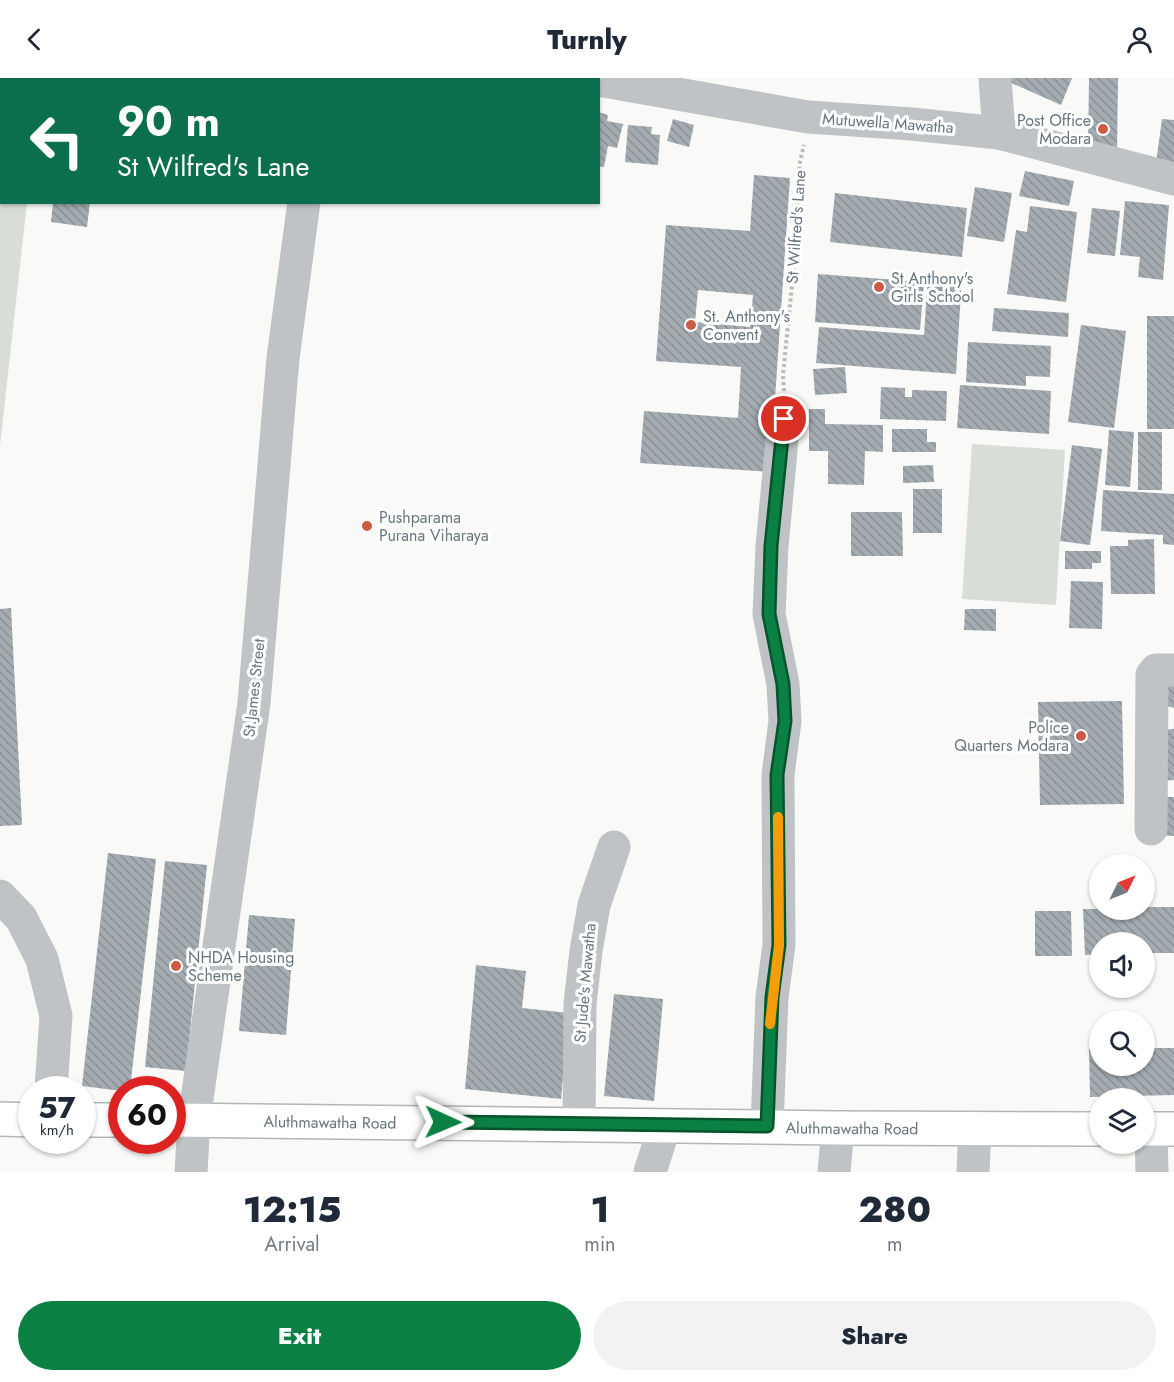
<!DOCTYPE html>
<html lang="en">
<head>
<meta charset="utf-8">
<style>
  :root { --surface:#fff; --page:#f2f2f3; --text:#1f2937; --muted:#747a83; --accent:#0b8043 }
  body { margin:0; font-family:Jost,sans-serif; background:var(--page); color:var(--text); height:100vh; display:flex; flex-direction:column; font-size:22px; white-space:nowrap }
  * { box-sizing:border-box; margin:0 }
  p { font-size:20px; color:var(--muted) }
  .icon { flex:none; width:33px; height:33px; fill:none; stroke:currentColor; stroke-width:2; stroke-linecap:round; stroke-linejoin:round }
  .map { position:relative; height:1094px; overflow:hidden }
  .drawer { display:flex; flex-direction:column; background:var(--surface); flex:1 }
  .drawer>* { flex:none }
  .guide { position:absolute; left:0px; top:0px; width:600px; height:126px; box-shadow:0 2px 4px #0004; background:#0b6e4f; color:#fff; overflow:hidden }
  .needle { width:39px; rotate:47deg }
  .controls { position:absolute; left:1089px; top:776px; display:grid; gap:12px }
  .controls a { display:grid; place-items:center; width:66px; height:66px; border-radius:50%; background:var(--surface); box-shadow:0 2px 4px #0004; font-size:30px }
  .speed { position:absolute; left:18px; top:998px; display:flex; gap:12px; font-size:30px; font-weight:700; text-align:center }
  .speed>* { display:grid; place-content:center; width:78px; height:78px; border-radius:50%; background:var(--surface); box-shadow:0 2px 4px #0004; line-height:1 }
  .speed small { font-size:15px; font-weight:400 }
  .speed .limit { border:9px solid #d22; background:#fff; color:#111 }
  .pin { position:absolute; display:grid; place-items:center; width:51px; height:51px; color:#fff; margin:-26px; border:3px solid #fff; border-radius:50%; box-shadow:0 2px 6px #0007 }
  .me { position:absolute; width:66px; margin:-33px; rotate:91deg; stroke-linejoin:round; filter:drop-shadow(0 0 4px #0008) }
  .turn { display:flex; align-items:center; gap:21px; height:126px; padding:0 18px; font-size:27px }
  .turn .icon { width:78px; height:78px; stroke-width:2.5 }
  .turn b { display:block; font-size:42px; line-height:51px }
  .eta { display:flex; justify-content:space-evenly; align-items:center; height:102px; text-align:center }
  .eta b { font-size:36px; font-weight:800; line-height:42px }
  .cta { display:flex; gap:12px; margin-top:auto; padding:12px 18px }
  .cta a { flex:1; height:69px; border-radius:36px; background:var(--accent); color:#fff; font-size:24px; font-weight:800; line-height:69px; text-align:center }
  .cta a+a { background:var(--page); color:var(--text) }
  header { display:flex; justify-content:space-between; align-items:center; height:78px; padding:0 18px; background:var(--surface); font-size:27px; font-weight:800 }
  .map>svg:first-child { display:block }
  .green { fill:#d9ddd7 }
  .building { fill:url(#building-back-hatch); fill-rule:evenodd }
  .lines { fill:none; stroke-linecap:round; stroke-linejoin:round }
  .major-casing { stroke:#b1b6b9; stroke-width:36 }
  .path { stroke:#b7bbbd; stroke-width:4; stroke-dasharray:3 3; stroke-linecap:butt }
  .minor { stroke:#bfc3c6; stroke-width:33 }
  .major { stroke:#fff; stroke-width:33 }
  .route-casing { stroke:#07532c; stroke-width:15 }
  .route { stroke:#0b8043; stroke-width:10 }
  .slow { stroke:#f59e0b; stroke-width:10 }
  .poi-dot { fill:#cd5a43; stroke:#fff; stroke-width:2 }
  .labels { text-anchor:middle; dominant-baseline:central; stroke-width:6; stroke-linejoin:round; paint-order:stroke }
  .poi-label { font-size:16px; fill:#67767e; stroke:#fff; text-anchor:start }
  .street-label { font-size:16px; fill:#67767e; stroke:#fff }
</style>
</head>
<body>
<header><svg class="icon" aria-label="back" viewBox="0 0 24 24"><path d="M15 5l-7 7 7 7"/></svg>Turnly<svg class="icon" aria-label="person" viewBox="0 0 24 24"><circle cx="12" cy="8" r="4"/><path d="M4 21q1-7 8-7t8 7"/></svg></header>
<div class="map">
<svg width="1174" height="1094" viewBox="0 0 1174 1094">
  <defs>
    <pattern id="building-back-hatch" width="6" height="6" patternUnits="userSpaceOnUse" patternTransform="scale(1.5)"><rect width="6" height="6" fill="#a4acb1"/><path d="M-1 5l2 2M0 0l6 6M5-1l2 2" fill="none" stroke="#899195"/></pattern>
  </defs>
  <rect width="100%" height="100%" fill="#f9f9f7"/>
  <!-- green -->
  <path class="green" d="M0 34 2 124 27 125 0 368Z
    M972 366 1065 372 1056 527 962 521Z"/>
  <!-- building -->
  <path class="building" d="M1011 0H1072L1061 27 1009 4Z
    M1089 0H1118L1117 73 1088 72Z
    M598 34 608 37 607 43 623 46 617 70 608 68 604 89 598 88Z
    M673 41 694 47 689 69 667 63Z
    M1162 41 1174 42V87L1156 85Z
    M628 47 652 49 651 56 660 57 658 87 625 84Z
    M1025 93 1074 103 1069 128 1019 118Z
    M754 97 790 100 770 394 640 385 644 333 738 340 741 289 656 283 666 147 750 153ZM698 212 753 217 750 249 695 244Z
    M975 109 1012 115 1004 164 967 158Z
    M835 115 967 130 962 179 830 164Z
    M1125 123 1169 127 1163 202 1138 199 1140 179 1120 177Z
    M53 124H90L87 149 51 144Z
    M1030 128 1077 134 1066 224 1007 216 1016 152 1027 154Z
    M1092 130 1120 133 1115 178 1087 175Z
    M928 195 962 198 956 296 816 285 819 249 924 257Z
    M818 196 924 204 920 252 815 244Z
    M994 230 1069 235 1068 259 992 253Z
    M1147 238H1174V351H1147Z
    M1081 247 1126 253 1114 350 1068 344Z
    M968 264 1051 268 1050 299 1026 298V308L966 304Z
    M845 289 847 315 815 317 813 291Z
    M960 307 1051 313 1049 356 957 350Z
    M881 309 905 310V319H912V312L947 313 946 343 880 341Z
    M809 331H825V346L883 347V374L865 373 864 407 828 406V373H809Z
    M892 351H927V364H936V374H892Z
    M1109 352 1134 354 1130 409 1105 407Z
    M1138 354H1162V412H1138Z
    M1072 367 1102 371 1090 467 1060 463Z
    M933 387 934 404 903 405V388Z
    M913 411H942V455H913Z
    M1103 412 1174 416V467L1163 466V457L1101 453Z
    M851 434H902L903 478H851Z
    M1154 461 1155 516H1111L1110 468H1128V462Z
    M1065 473H1101V485H1092V491H1065Z
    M1071 503 1103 504 1102 551 1069 550Z
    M11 530 22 747 0 748V531Z
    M965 531H996V553L964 552Z
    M1163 604 1174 608V630L1156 625Z
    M1122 623 1124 726 1040 727 1038 624Z
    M1174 651V702L1160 703 1156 652Z
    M1160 719H1174V758L1159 757Z
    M108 775 156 781 130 1011H122V1013L82 1008Z
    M165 783 207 787 186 993 145 989Z
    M1144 829H1174V875H1144V864H1100V876L1085 877 1083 831H1144Z
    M1035 833H1071L1072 878H1035Z
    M249 837 295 841 286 957 239 953Z
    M476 887 526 893 522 930 569 935 561 1021 465 1011Z
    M614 916 663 921 654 1023 604 1018Z
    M1144 970H1174V1017L1090 1019 1089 971H1100V987H1144Z"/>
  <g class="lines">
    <defs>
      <g id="major">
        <path d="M0 1041 32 1042"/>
        <path d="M82 1042H122"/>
        <path id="s1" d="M172 1042 838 1050 1100 1051"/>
        <path d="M1144 1051H1174"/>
      </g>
    </defs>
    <!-- major casing -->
    <use href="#major" class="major-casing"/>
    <!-- path -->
    <path class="path" d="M784 313 783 297 793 197 800 84 804 67"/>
    <!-- minor -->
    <path class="minor" d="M995 0 999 55
      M321 2V0
      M598 2 808 39 912 46 999 55 1174 101
      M1151 751 1152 597 1156 592H1174
      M0 818 21 840 42 881 56 938 51 1011
      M579 1046 580 926 586 873 594 827 614 769
      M767 1048 772 919 779 867 778 697 785 643 783 606 769 536 772 468 784 341
      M1151 1051 1152 1094
      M191 1094 194 1042 254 625 283 280 304 124
      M650 1094 665 1047
      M834 1094 838 1050
      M973 1094 975 1050"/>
    <!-- major -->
    <use href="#major" class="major"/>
  </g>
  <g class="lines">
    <defs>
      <path id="route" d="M443 1044 767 1048 772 919 779 867 777 697 785 643 783 606 769 536 771 468 784 341"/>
    </defs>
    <!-- route casing -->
    <use href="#route" class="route-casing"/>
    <!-- route -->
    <use href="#route" class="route"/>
    <!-- slow -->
    <path class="slow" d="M770 946 779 867 778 739"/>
  </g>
  <!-- markers -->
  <g class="poi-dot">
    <circle cx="1103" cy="51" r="6"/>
    <circle cx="879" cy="209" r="6"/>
    <circle cx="691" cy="247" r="6"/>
    <circle cx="367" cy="448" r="6"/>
    <circle cx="1081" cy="658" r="6"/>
    <circle cx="176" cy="888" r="6"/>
  </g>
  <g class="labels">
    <!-- poi labels -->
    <g class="poi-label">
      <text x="1091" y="42" text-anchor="end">Post Office<tspan x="1091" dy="18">Modara</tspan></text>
      <text x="891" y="200">St Anthony's<tspan x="891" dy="18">Girls School</tspan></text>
      <text x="703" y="238">St. Anthony's<tspan x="703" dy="18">Convent</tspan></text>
      <text x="379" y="439">Pushparama<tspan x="379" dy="18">Purana Viharaya</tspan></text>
      <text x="1069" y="649" text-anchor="end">Police<tspan x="1069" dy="18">Quarters Modara</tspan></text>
      <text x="188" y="879">NHDA Housing<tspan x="188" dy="18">Scheme</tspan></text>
    </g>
    <!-- street labels -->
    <g class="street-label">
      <text transform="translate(888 45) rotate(4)">Mutuwella Mawatha</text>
      <text transform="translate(796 149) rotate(-86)">St Wilfred's Lane</text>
      <text transform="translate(254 610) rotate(-84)">St.James Street</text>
      <text transform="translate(585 905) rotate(-85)">St Jude's Mawatha</text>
      <text stroke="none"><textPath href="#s1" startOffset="158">Aluthmawatha Road</textPath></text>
      <text stroke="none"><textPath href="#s1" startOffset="680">Aluthmawatha Road</textPath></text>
    </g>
  </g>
</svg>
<div class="controls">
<a><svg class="needle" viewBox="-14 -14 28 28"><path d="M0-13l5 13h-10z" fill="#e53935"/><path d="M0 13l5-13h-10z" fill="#747a83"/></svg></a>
<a><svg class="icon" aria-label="sound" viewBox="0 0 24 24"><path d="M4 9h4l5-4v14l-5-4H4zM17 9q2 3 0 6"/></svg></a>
<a><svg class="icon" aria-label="search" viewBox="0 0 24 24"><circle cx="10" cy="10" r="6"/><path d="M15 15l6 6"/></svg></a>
<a><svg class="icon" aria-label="layers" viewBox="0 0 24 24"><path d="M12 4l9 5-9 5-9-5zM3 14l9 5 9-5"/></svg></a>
</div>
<div class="speed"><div>57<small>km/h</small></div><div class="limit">60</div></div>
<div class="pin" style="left:784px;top:341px;background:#d93025"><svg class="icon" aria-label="arrive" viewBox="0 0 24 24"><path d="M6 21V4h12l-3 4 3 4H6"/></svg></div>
<svg class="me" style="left:443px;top:1044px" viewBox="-20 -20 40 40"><path d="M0-17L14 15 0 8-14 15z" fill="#0b8043" stroke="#fff" stroke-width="4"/></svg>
<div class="guide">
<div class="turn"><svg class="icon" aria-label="left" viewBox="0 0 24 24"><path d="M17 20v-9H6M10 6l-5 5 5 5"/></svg><div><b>90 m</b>St Wilfred's Lane</div></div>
</div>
</div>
<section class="drawer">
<div class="eta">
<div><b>12:15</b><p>Arrival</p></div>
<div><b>1</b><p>min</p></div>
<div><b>280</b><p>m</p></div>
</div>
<div class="cta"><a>Exit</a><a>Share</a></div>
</section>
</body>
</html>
